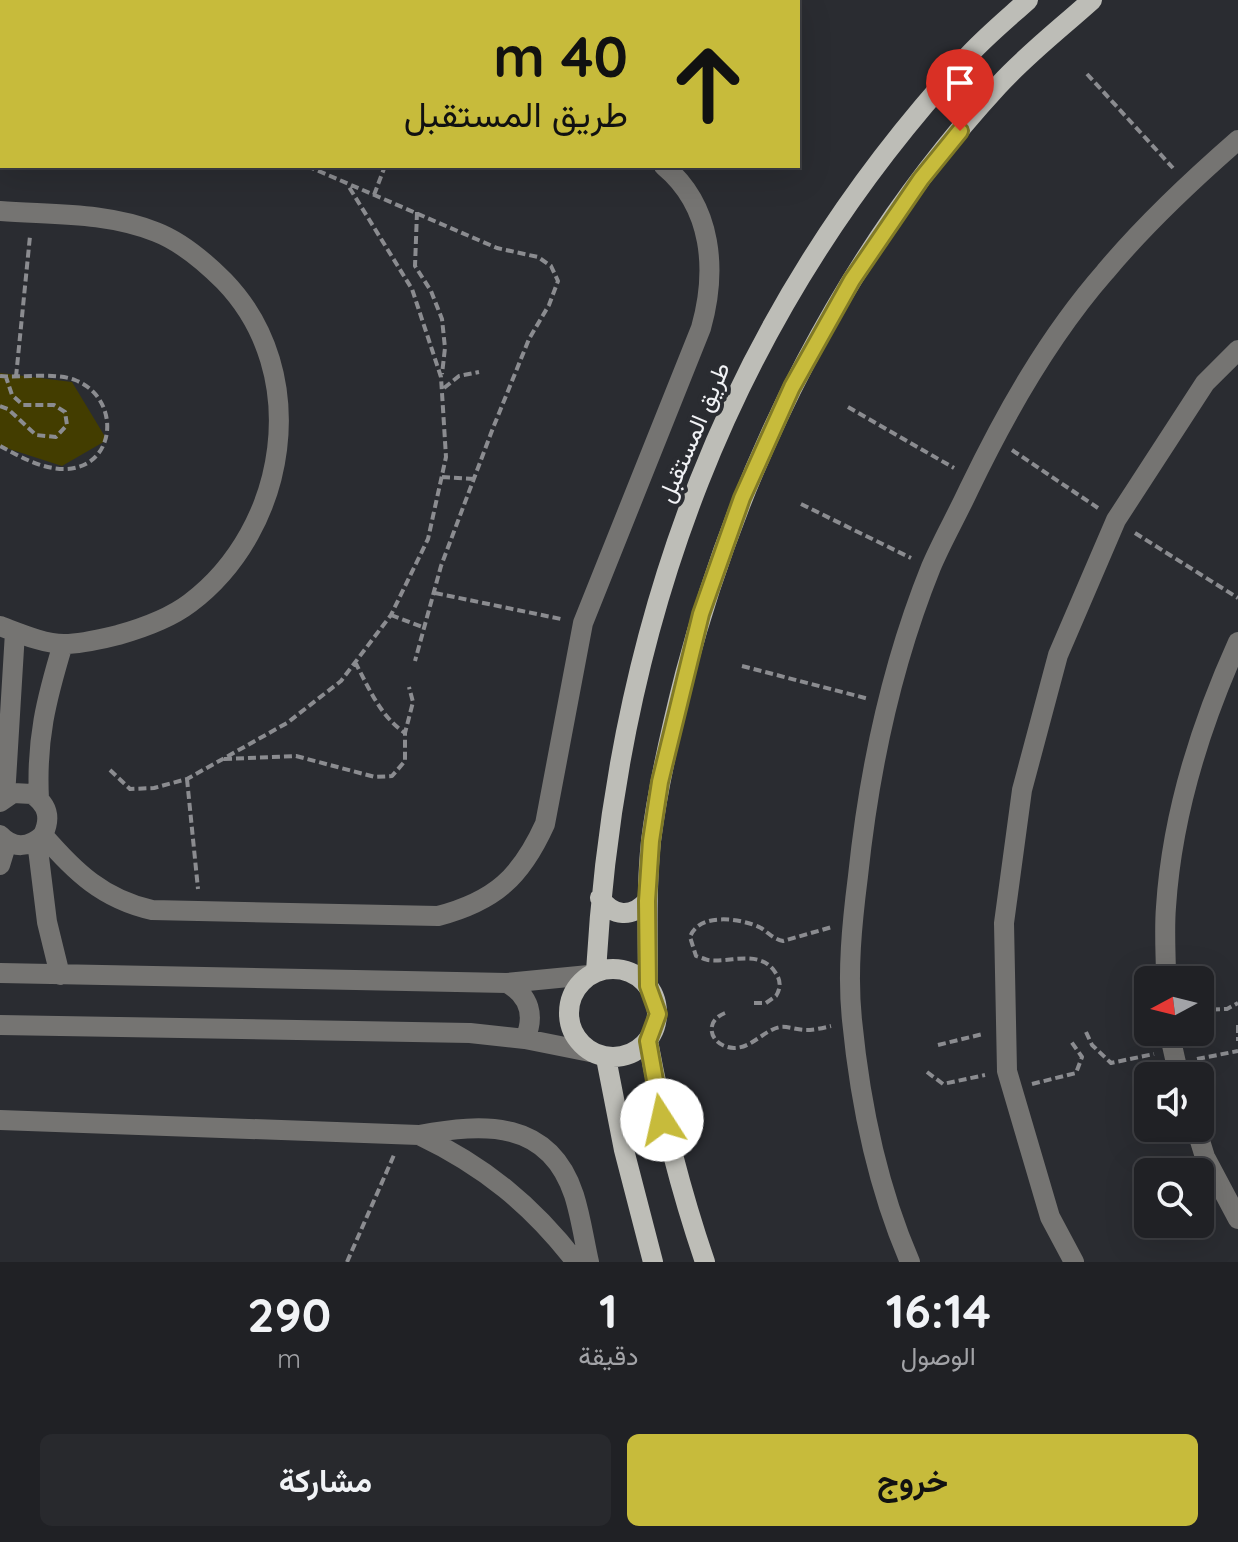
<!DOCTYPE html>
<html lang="ar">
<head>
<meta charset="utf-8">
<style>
  :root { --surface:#202125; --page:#28292d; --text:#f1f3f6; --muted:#a2a3a7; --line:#3d3e42; --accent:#c7bb3b }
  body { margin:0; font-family:Quicksand,Vazirmatn,sans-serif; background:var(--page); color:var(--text); direction:rtl; height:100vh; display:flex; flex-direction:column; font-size:30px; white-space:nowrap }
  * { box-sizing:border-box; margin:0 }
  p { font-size:26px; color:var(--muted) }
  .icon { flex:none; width:44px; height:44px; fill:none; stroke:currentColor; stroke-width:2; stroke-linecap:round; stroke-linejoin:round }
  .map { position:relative; height:1262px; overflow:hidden; direction:ltr }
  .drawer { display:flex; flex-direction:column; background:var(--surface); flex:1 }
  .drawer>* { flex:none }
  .hud { position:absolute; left:0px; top:0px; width:800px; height:168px; box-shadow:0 8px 32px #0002,0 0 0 2px var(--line); direction:rtl; background:#c7bb3b; color:#111; overflow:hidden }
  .needle { width:52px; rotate:263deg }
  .buttons { position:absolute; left:1134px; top:966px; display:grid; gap:16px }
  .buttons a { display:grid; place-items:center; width:80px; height:80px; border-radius:12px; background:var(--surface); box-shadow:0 8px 32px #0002,0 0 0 2px var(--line); font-size:40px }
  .pin { position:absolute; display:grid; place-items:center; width:68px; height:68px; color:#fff; margin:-82px -34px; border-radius:50% 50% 50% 0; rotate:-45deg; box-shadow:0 0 8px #0007 }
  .pin .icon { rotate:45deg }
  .me { position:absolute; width:88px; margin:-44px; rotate:350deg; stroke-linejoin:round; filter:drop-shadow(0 0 6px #0008) }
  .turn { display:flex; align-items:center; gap:28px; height:168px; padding:0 40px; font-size:36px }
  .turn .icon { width:104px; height:104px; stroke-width:2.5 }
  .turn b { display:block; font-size:56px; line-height:68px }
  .eta { display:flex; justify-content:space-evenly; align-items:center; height:136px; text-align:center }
  .eta b { font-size:48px; font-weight:700; line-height:56px }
  .button { display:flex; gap:16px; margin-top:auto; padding:16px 40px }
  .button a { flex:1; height:92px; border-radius:12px; background:var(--accent); color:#111; font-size:32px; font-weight:700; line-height:92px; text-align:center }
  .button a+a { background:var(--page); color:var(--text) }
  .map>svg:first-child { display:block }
  .green { fill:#433d00 }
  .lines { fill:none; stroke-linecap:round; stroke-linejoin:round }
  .path { stroke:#8b8c90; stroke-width:4; stroke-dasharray:8 4; stroke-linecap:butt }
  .minor { stroke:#757472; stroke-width:20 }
  .major { stroke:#bdbdb7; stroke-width:20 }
  .route-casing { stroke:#817a26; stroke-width:20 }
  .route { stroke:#c7bb3b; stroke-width:14 }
  .labels { text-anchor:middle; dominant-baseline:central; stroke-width:8; stroke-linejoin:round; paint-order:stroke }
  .street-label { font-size:24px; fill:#f1f2f5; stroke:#2a2c31 }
</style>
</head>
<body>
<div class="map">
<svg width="1238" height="1262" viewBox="0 0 1238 1262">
  <rect width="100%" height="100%" fill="#2a2c31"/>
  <!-- green -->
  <path class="green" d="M0 373 72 382 107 440 62 466 0 446Z"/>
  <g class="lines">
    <!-- path -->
    <path class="path" d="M0 31 2 32
      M1087 74 1173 168
      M307 166 497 248 538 257 551 266 558 281 549 305 529 339 493 428 441 566 415 661
      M374 195 385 166
      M417 212 415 266 431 291 442 319 445 348 442 374
      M0 376C22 378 54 372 75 380 122 398 117 469 64 469 41 469 19 456 0 446
      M16 377 30 236
      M444 388 459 376 479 372
      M0 406 8 409 36 435 56 437 67 425 65 412 54 405H23L12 395 6 377
      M848 407 954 468
      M1012 450 1098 508
      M442 477 474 479
      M801 504 911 558
      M1135 533 1238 598
      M435 593 561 619
      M391 615 425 628
      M355 662C369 688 380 716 405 733
      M742 666 869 699
      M224 759 296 756 375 777 392 776 405 761V733L413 702 409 687
      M110 770 130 789 154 788 187 779 287 723 341 681 391 615 428 539 446 457 441 377 412 289 349 187
      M187 779 198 889
      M754 1003H766L776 996C781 988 781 980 775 972 760 949 730 963 708 960 707 960 697 956 696 956L690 937C699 912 741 918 761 928 769 933 773 939 783 941L832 927
      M1200 1010 1227 1009 1238 1003
      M725 1013C702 1022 711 1047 734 1048 752 1048 764 1030 780 1027 788 1026 797 1030 806 1030 814 1030 823 1028 831 1026
      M1238 1025V1041
      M1086 1032 1092 1045 1111 1063 1154 1054
      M938 1045 983 1034
      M1197 1059 1238 1051
      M927 1072 943 1084 985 1075
      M1032 1084 1076 1073 1082 1057 1070 1040
      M347 1262 394 1155"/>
    <!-- minor -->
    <path class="minor" d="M308 0 312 2
      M0 211C53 215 105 212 156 232 182 242 205 262 224 281 313 373 288 529 190 603 169 619 143 628 118 635 101 639 82 644 64 644 44 644 19 633 0 626
      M5 797 15 632
      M39 799C36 740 46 700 63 644
      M0 802 13 793 32 794C48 805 51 818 43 835 29 848 13 849 0 835
      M43 835C75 872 103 899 152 910L438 916C495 901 521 877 545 824L583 623 701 328C717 271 713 207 664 166
      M37 841 47 922 60 975
      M0 865 7 842
      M0 973 507 983 589 975
      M1166 980C1166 956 1164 931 1166 907 1172 814 1200 726 1238 642
      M507 983C530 996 535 1016 525 1039
      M0 1025 470 1033 525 1039 590 1052
      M1169 1032 1179 1076
      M0 1120 419 1135C484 1123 549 1119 574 1195 581 1217 584 1240 589 1262
      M1196 1128 1205 1157 1238 1219
      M419 1135C484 1166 532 1205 576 1262
      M910 1262C877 1186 860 1102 852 1020 847 973 852 923 858 876 869 771 891 666 931 567 942 541 957 515 969 489 1006 412 1049 336 1105 272 1145 224 1191 181 1238 140
      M1074 1262 1050 1217 1007 1071 1004 923 1022 790 1058 655 1116 520 1205 383 1238 350"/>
    <!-- major -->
    <path class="major" d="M600 898C613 917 632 918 647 901
      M569 1013a44 44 0 1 1 88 0a44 44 0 1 1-88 0Z
      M596 971C616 624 728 316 966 58 985 37 1007 19 1028 0
      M648 986C648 937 646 889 651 841 658 784 671 729 685 674 742 459 846 251 998 86 1026 55 1061 28 1092 0
      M648 1041C662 1117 680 1189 705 1262
      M606 1058 624 1150 653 1262"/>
  </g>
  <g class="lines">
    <defs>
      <path id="route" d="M662 1120 648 1041 658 1014 648 986 647 901 651 841 660 782 701 614 742 498 792 387 852 280 921 179 960 131"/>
    </defs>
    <!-- route casing -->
    <use href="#route" class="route-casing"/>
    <!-- route -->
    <use href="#route" class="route"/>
  </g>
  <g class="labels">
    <!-- street labels -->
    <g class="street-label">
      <text transform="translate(693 432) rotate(-67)">طريق المستقبل</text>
    </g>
  </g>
</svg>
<div class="buttons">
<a><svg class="needle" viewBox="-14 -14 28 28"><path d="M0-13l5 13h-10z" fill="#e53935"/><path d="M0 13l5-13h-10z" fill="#a2a3a7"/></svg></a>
<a><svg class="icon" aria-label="sound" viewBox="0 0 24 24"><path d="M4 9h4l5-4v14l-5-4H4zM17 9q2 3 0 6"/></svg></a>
<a><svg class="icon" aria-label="search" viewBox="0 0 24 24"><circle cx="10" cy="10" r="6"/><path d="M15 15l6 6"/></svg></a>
</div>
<div class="pin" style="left:960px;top:131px;background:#d93025"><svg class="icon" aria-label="arrive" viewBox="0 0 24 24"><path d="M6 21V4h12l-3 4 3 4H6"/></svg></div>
<svg class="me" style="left:662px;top:1120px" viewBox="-20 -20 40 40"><circle r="19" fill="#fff"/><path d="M0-13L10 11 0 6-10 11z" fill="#c7bb3b"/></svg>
<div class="hud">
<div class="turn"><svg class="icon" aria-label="ahead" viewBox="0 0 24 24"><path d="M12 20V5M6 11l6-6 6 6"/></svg><div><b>40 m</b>طريق المستقبل</div></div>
</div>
</div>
<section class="drawer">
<div class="eta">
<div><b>16:14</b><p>الوصول</p></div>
<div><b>1</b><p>دقيقة</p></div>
<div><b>290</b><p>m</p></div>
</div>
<div class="button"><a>خروج</a><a>مشاركة</a></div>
</section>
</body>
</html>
